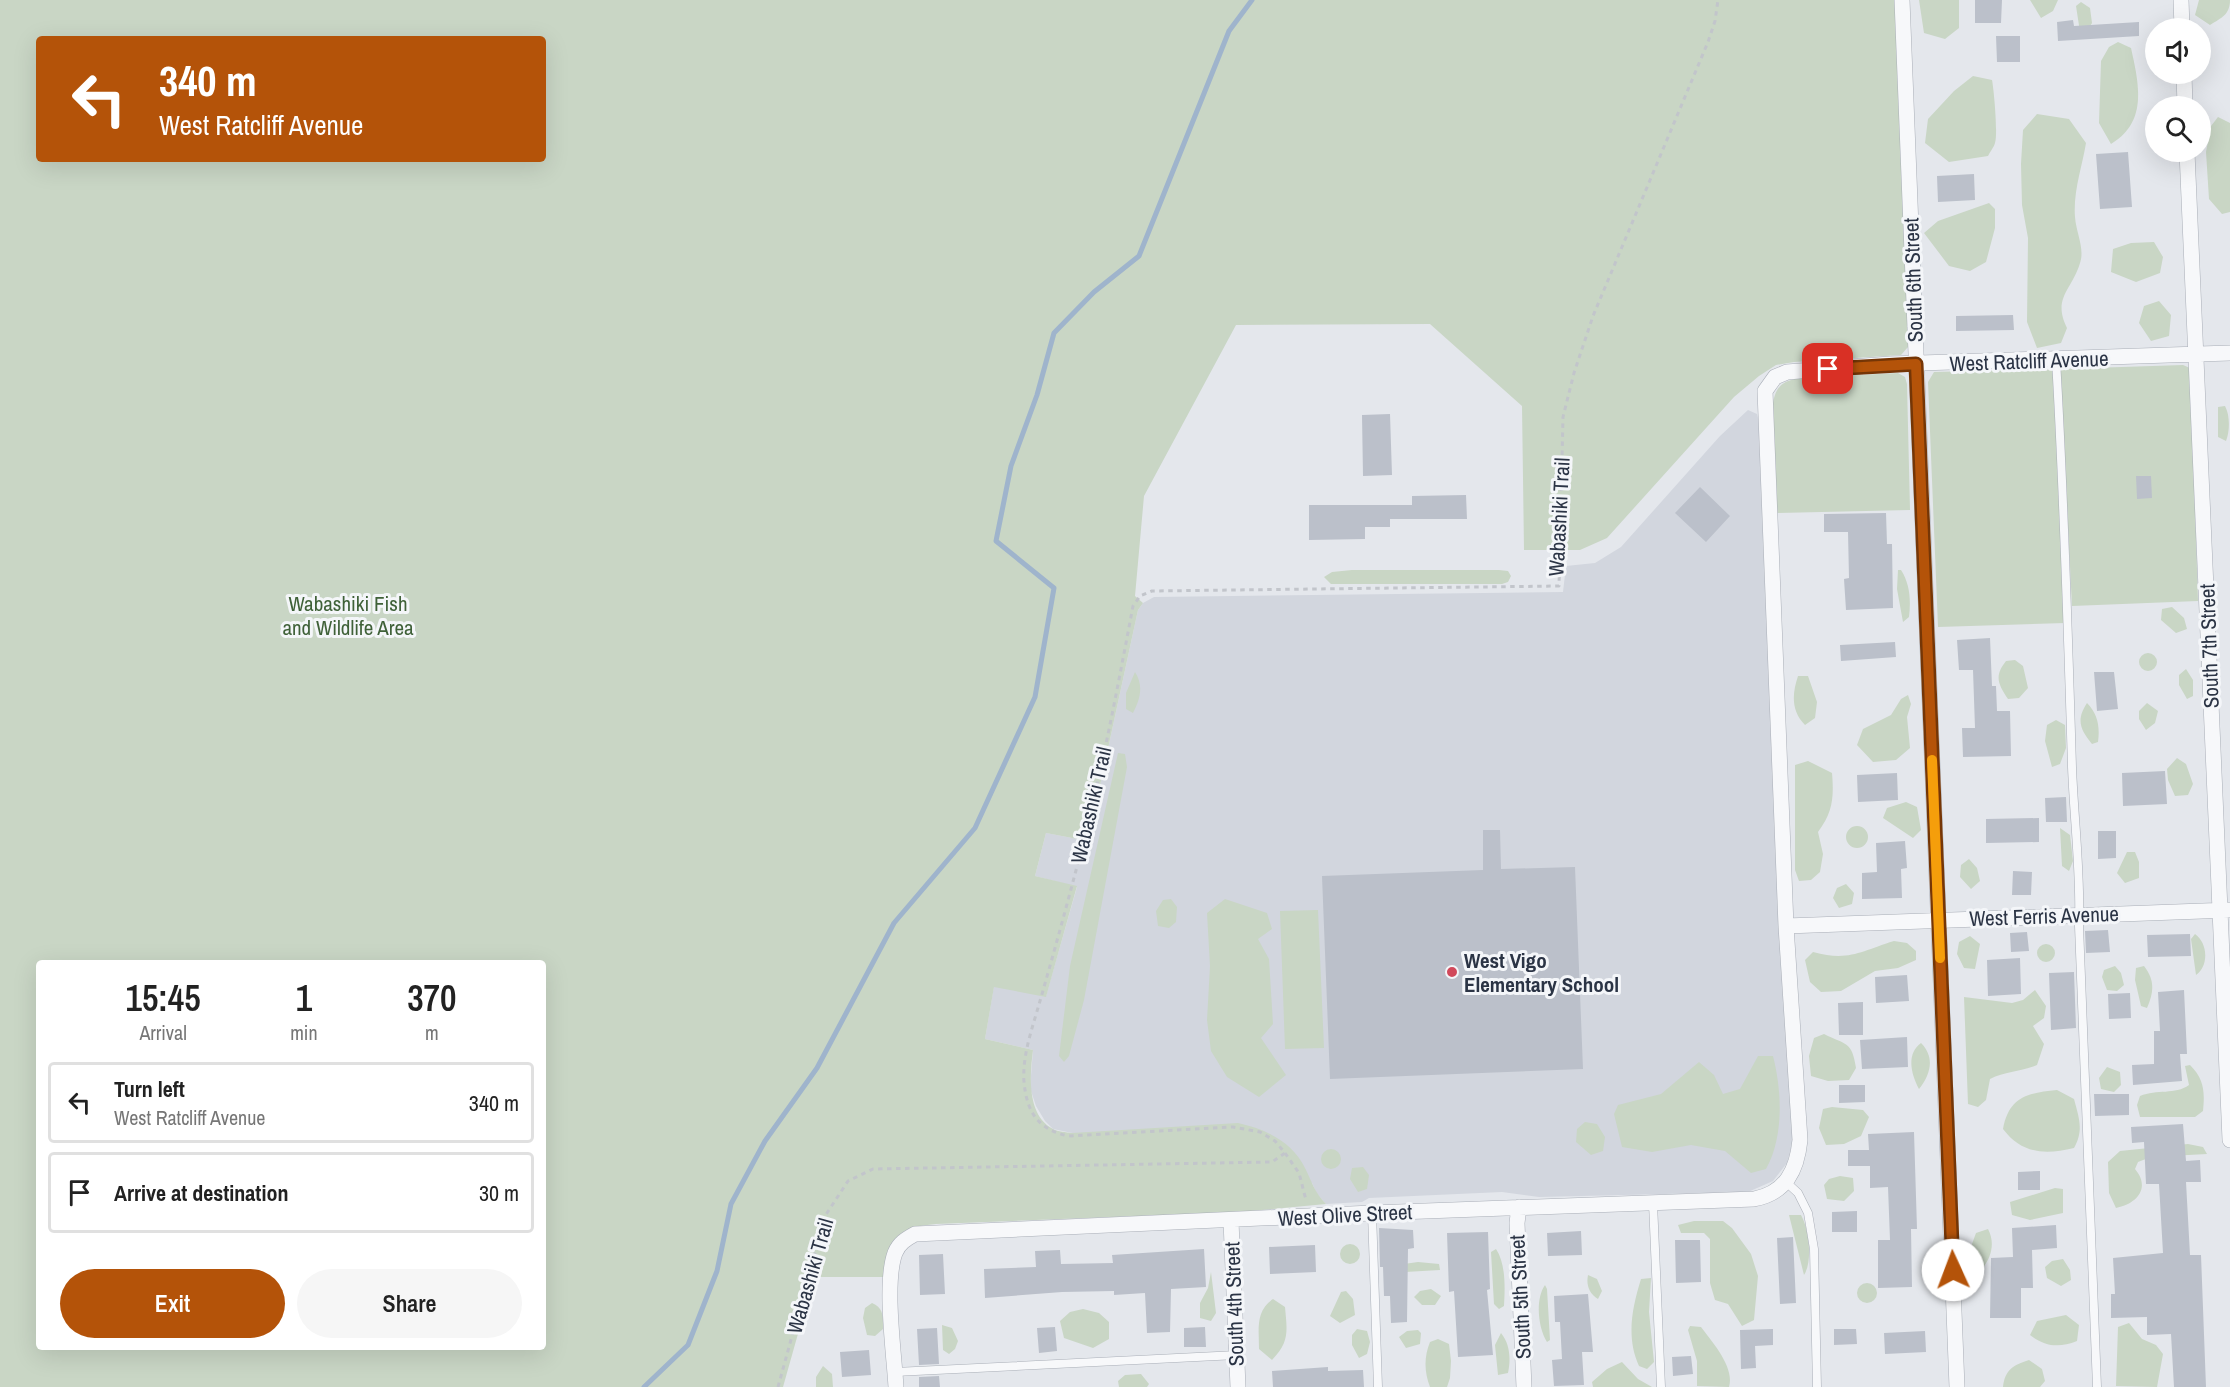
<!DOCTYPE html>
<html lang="en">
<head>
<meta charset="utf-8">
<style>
  :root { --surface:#fff; --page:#f6f6f6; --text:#222; --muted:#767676; --line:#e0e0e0; --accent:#b45309 }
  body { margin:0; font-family:"Archivo Narrow",sans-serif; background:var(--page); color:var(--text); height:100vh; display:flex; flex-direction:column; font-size:22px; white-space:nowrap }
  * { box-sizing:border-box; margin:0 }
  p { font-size:20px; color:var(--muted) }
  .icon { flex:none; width:33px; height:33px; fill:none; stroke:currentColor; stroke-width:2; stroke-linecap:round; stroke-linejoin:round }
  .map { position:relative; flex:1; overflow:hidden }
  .side { position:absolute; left:36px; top:960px; width:510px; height:390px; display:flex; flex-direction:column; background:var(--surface); border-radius:6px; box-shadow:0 6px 24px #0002 }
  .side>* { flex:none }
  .top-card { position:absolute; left:36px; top:36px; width:510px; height:126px; border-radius:6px; box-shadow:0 6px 24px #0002; background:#b45309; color:#fff; overflow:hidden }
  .buttons { position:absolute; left:2145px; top:18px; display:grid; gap:12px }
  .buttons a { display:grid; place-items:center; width:66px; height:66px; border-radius:50%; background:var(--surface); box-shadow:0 6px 24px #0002; font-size:30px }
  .pin { position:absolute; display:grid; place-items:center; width:51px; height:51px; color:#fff; margin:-26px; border-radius:12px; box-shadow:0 3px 9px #0006 }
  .me { position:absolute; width:66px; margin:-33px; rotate:358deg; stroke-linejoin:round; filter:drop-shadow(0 0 4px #0008) }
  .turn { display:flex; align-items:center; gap:21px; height:126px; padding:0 24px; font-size:27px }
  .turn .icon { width:78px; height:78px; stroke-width:2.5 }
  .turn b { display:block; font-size:42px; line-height:51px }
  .eta { display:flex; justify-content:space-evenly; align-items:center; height:102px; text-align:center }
  .eta b { font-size:36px; font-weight:600; line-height:42px }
  .action { display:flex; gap:12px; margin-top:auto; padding:12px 24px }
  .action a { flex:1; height:69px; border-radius:36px; background:var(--accent); color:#fff; font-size:24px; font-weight:600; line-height:69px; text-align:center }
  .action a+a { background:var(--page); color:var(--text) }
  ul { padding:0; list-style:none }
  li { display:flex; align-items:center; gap:18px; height:81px; margin:0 12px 9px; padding:0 12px; border:3px solid var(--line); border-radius:6px }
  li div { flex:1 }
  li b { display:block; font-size:22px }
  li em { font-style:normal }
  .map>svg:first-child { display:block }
  .built { fill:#d2d6de }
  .green { fill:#c9d6c5; fill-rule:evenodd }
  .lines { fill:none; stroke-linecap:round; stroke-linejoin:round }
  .stream { stroke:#9fb4cc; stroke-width:5 }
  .building { fill:#bbc0ca }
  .lane-casing { stroke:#a9aeb7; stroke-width:9 }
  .street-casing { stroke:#a9aeb7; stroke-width:16 }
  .path { stroke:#c2c5cb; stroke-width:3; stroke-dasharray:4.5 4.5; stroke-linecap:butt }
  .lane { stroke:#f7f8fa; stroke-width:8 }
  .street { stroke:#f7f8fa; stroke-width:15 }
  .route-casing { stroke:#753606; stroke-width:15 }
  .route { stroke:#b45309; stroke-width:10 }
  .slow { stroke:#f59e0b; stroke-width:10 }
  .poi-dot { fill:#d1495b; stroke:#f4f6f9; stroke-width:2 }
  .labels { text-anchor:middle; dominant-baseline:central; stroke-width:6; stroke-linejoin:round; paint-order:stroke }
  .street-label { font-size:21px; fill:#2b3445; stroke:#f4f6f9 }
  .park-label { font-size:21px; fill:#3f6138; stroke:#f4f6f9 }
  .poi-label { font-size:21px; font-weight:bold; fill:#2b3445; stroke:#f4f6f9; text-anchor:start }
</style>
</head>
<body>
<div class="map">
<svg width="2230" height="1387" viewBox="0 0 2230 1387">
  <rect width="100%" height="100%" fill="#e4e7ec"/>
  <!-- built -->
  <path class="built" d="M1748 410 1757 414 1759 421 1794 1137 1787 1163 1773 1181 1748 1192 1539 1197 1502 1192 1369 1198 1362 1202 1326 1204 1317 1194 1312 1183 1053 1129 1045 1121 1036 1106 1030 1088 1033 1050 985 1039 994 986 1046 996 1077 887 1035 876 1046 833 1088 841 1138 610 1143 603 1154 597 1563 592 1566 566 1595 563 1621 547 1720 436Z"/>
  <!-- green -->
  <path class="green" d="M0 0H1896L1909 341 1908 347 1901 355 1794 362 1776 365 1759 376 1734 397 1607 538 1580 550H1524L1522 406 1430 324 1236 325 1144 496 1135 596 1143 603 1138 610 1088 841 1046 833 1035 876 1077 886 1046 997 994 987 985 1039 1033 1050C1030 1074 1026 1115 1053 1129 1058 1132 1066 1132 1072 1133L1238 1123C1265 1129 1292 1141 1305 1168 1312 1182 1315 1193 1326 1204L1240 1212 936 1224C897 1227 887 1239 884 1277H814L783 1387H0ZM39 39H543V159H39ZM39 963H543V1347H39Z
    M1919 0H1959V28L1945 39 1924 33Z
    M2030 0H2058L2053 11 2041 18Z
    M2199 0H2230C2230 15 2221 18 2210 25L2195 15Z
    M2081 2 2090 8 2092 23 2086 33 2080 32 2076 6Z
    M2118 42 2131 48C2139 84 2148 122 2111 144L2099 123 2101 61 2109 47Z
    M1973 76 1992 80C1994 90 1998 134 1995 143 1994 147 1990 152 1988 156L1949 162 1925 143 1928 119 1954 91Z
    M2037 114 2069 119 2086 143C2082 167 2073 192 2075 217 2076 232 2085 249 2080 263 2072 290 2052 298 2067 328L2061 343 2037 348 2027 322 2028 238 2022 205 2021 164 2023 130Z
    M2218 117 2230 123V212L2222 214 2209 199 2206 152 2211 126Z
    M1989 203 1995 209V228L1986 262 1970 271 1949 266 1924 233 1938 221Z
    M2154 242 2163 257 2160 273 2136 282 2111 272 2113 249 2131 243Z
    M2159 301 2171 315 2169 336 2151 341 2139 323 2144 306Z
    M2183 365 2190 368 2191 376 2198 601 2072 606 2060 369Z
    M2050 369 2053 371 2065 623 1938 627 1928 382 1934 372Z
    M1898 373 1905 377 1907 384 1910 510 1777 513 1773 403C1776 386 1783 381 1799 378Z
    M2225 406C2230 415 2230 431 2226 441L2218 437V407Z
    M1352 570H1499L1508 571 1511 576 1508 582 1502 584H1331L1324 577 1332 572Z
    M1898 570H1901C1910 584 1911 600 1909 617L1903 622 1897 589Z
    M2172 607 2184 618 2187 629 2176 633 2161 620 2162 609Z
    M2139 662a9 9 0 1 1 18 0a9 9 0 1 1-18 0Z
    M2015 660 2023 666 2028 688 2019 698 2008 699C1998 684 1994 676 2006 661Z
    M2186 669 2193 680V696L2187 699 2179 685V675Z
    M1135 672C1144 686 1140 699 1133 713L1126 709V693Z
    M1798 676H1808L1817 702 1815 718 1805 725C1791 711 1792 694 1798 676Z
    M1908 695 1911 704 1907 717 1910 748 1896 760 1873 762 1857 745 1863 729 1891 715 1901 699Z
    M2087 703C2098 714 2100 727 2098 742L2092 744C2080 729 2076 720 2087 703Z
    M2147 703 2158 711 2155 723 2146 730 2139 719V711Z
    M2056 720 2065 725 2066 748 2060 764 2052 767 2045 741 2047 725Z
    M1118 753 1125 754 1127 767 1084 1000 1069 1056 1064 1062 1059 1056 1070 966Z
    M2177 758 2186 764 2193 784 2188 795 2175 796 2168 780 2167 769Z
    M1808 761 1832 773C1834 797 1833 812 1818 832L1823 854 1820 872 1811 880 1799 881 1795 870V765Z
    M1906 802 1917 807 1921 830 1913 838 1883 818 1887 808Z
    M1846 837a11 11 0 1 1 22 0a11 11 0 1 1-22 0Z
    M2060 828 2070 835 2073 861 2069 871 2062 866Z
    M2127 852H2135L2139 862V878L2125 883 2117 873Z
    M1969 859 1977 868 1980 881 1971 889 1960 877 1961 865Z
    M1846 884 1854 893 1852 904 1839 908 1833 898 1837 888Z
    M1171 899 1177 907 1176 922 1169 928 1158 926 1156 911 1163 900Z
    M1225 899 1267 913 1272 929 1258 939 1269 959 1273 1024 1261 1038 1286 1075 1259 1097 1227 1077 1211 1051 1207 1020 1210 966 1207 913Z
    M1318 910 1324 1048 1285 1049 1280 911Z
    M2195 934C2208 943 2209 966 2196 975L2191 939Z
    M1970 936 1980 944 1975 969 1964 968 1957 954 1959 942Z
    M1894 941 1907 943 1916 951V960L1898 968 1875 971 1841 991 1821 992 1810 982 1805 960 1813 952C1849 962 1861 951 1894 941Z
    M2037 953a9 9 0 1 1 18 0a9 9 0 1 1-18 0Z
    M2115 966 2121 973 2124 985 2117 991 2107 990 2102 977 2104 970Z
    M2144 966C2155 980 2154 992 2147 1008L2141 1006 2135 980 2136 968Z
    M2035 990 2046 1006 2044 1018 2033 1026 2044 1044 2037 1065C2021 1072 2005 1071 1990 1079L1986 1100 1978 1107 1968 1104 1964 997 2012 1003 2023 1000Z
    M1824 1034C1846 1045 1852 1041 1856 1068L1849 1080 1828 1081 1811 1076 1809 1056 1814 1038Z
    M1921 1043C1935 1057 1931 1074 1919 1089 1911 1074 1906 1054 1921 1043Z
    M1758 1056H1773C1782 1091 1784 1137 1766 1169L1751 1173 1725 1151 1691 1145 1652 1152 1622 1147 1614 1114 1618 1105 1661 1094 1699 1062 1714 1075 1723 1094 1740 1089Z
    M2190 1065C2204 1079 2205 1091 2203 1111L2195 1117H2140L2137 1105 2140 1096C2157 1089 2175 1095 2189 1085L2185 1066Z
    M2107 1067 2120 1072 2121 1085 2114 1092 2101 1089 2099 1078Z
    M2057 1090 2074 1099C2079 1118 2084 1130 2074 1148 2045 1155 2022 1154 2003 1129 2009 1097 2027 1093 2057 1090Z
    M1832 1107 1863 1110 1869 1117 1861 1136 1844 1144 1826 1145 1819 1128 1823 1109Z
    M1585 1122 1597 1124 1605 1137 1603 1151 1591 1155 1576 1142 1577 1129Z
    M2188 1144 2203 1147 2207 1154 2151 1157 2138 1162 2135 1169C2151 1188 2137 1204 2116 1208L2109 1193 2108 1162 2120 1151Z
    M1321 1159a10 10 0 1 1 20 0a10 10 0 1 1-20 0Z
    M1363 1167 1369 1175 1367 1189 1358 1192 1350 1179 1352 1168Z
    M1840 1176 1853 1178 1854 1191 1844 1201 1827 1199 1824 1185 1829 1179Z
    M2055 1188 2063 1189V1213L2030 1220 2012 1215 2010 1202Z
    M1789 1215H1801C1809 1229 1813 1261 1804 1275Z
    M1694 1221H1723L1732 1228 1751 1254 1758 1276 1754 1320 1742 1326 1728 1304 1715 1300 1710 1283V1239L1704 1233H1681L1678 1225Z
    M1988 1229C1995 1242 1992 1257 1982 1269L1974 1265 1972 1244 1976 1233Z
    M1340 1254a10 10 0 1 1 20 0a10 10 0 1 1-20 0Z
    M1496 1249C1506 1264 1505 1288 1504 1306L1499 1309 1494 1304 1491 1252Z
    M2063 1259 2070 1270 2071 1280 2061 1286 2047 1278 2045 1267 2052 1261Z
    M1418 1262 1439 1264 1440 1270 1405 1272 1404 1264Z
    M1211 1272 1216 1313 1211 1321 1200 1318V1303L1208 1288Z
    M1588 1275 1597 1279 1602 1291 1598 1299C1589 1293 1586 1285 1588 1275Z
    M1651 1278 1649 1312 1654 1362 1647 1369 1639 1366C1626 1338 1632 1308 1641 1279Z
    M1857 1293a10 10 0 1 1 20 0a10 10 0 1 1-20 0Z
    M1545 1285 1547 1289 1550 1340 1547 1342C1538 1328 1535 1299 1545 1285Z
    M1431 1289 1441 1296 1435 1305H1422L1414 1297 1420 1291Z
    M1346 1291 1353 1299 1355 1315 1340 1323 1330 1316 1341 1292Z
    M1273 1299 1285 1307C1287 1330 1290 1342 1272 1360L1259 1349C1259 1330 1255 1311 1273 1299Z
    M872 1303C884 1308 883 1317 883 1329L875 1336 867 1335 863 1318 865 1308Z
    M1083 1309 1099 1313 1109 1322V1339L1093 1348 1064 1338 1060 1321 1070 1312Z
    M2066 1315 2079 1325 2077 1341C2059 1348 2046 1347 2030 1335L2037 1321Z
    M2129 1323 2142 1339 2156 1345 2163 1354 2157 1387 2116 1386 2118 1327Z
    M942 1325 952 1328 958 1341 955 1349 949 1354 943 1350Z
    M1690 1326 1701 1327C1712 1342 1735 1367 1729 1387L1697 1386V1361L1688 1330Z
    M1357 1329 1367 1331 1370 1342 1367 1354 1359 1358 1352 1345V1335Z
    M1418 1330 1421 1333 1420 1344 1406 1348 1399 1337 1407 1331Z
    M1501 1333C1510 1344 1511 1359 1508 1373L1498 1375 1495 1345Z
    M1438 1339 1449 1344 1451 1361 1450 1378 1447 1387H1430C1424 1371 1424 1357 1430 1342Z
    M2029 1360 2042 1369 2045 1381 2040 1387H2003C2005 1370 2013 1365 2029 1360Z
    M1622 1362 1638 1379 1652 1387H1593L1592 1382 1607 1369Z
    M823 1366 832 1374 833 1387H816V1377Z
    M1141 1374 1149 1384 1147 1387H1119L1118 1381 1125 1375Z"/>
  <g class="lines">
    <!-- stream -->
    <path class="stream" d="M644 1387 688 1345 717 1271 731 1204 765 1141 817 1068 894 923 975 828 1035 697 1054 588 996 541 1011 466 1037 395 1054 333 1094 292 1139 256 1229 31 1252 0"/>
  </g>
  <!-- building -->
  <path class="building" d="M1975 0H2002L2001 23H1975Z
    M2073 20 2074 26 2139 22V36L2058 41 2057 22Z
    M1996 36H2020V62H1997Z
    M2128 152 2132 207 2100 209 2096 154Z
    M1974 174 1975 200 1938 202 1937 176Z
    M2013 315 2014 330 1956 331V316Z
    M1390 414 1392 475 1363 476 1362 415Z
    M2136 476H2151L2152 498 2137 499Z
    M1700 487 1730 516 1706 542 1675 513Z
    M1466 495 1467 519H1390V527H1365V539L1309 540V505H1412V496Z
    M1886 513 1887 544H1892L1893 608 1846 610 1844 579 1849 578 1848 532H1824V514Z
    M1990 638 1992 686H1996L1997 711H2010L2011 756 1963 757 1962 728H1975L1973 670H1959L1957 640Z
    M1895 642 1896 657 1841 661 1840 645Z
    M2094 672H2114L2118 709 2097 711Z
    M2165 771 2167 804 2123 806 2122 773Z
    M1897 773 1898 800 1858 802 1857 775Z
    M2066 797 2067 822H2046L2045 798Z
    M2039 818V842L1986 843V819Z
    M1483 830H1500L1501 869 1575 867 1583 1069 1330 1079 1322 876 1483 870Z
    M2098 831H2116V858L2098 859Z
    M1905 841 1907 868 1901 869 1902 898 1862 899V873L1877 872 1876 843Z
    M2013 871 2032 872 2031 895H2012Z
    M2108 930 2110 952 2086 953 2085 931Z
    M2027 932 2029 951 2011 952 2010 933Z
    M2190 934 2191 956 2148 957 2147 935Z
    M2020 958 2021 994 1988 996 1987 960Z
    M2074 972 2076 1028 2051 1030 2049 973Z
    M1907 975 1909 1001 1876 1003 1875 977Z
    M2184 990 2187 1054H2180L2182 1081 2133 1085 2132 1065 2154 1064V1031H2160L2158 992Z
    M2130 993 2131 1018 2109 1019 2108 994Z
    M1863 1002V1035H1839L1838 1003Z
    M1907 1037 1908 1067 1862 1069 1860 1040Z
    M1839 1085H1865V1102L1839 1103Z
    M2094 1094H2129V1115L2095 1116Z
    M2183 1124 2186 1161 2200 1160 2201 1182H2186L2190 1255H2201L2206 1387H2174L2171 1334 2147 1335V1317L2111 1318V1294H2115L2113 1258 2163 1253 2159 1184H2146L2144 1142 2132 1143 2131 1127Z
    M1914 1132 1917 1229H1911L1912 1287 1878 1288V1240H1890L1888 1187 1870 1188V1166H1848V1150H1869L1868 1134Z
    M2040 1171V1190H2018V1172Z
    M1857 1211V1232H1832V1212Z
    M2056 1225 2057 1248 2032 1250 2033 1288H2021V1318H1990L1991 1258 2013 1257 2012 1228Z
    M1379 1228 1413 1230 1414 1248 1408 1249 1407 1322 1391 1323 1390 1296H1384L1383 1267H1380Z
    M1581 1231 1582 1255 1548 1256 1547 1233Z
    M1488 1232 1490 1289 1487 1290 1493 1355 1458 1357 1454 1291 1449 1292 1447 1233Z
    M1793 1237 1796 1303 1780 1304 1777 1238Z
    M1675 1240H1700L1701 1282 1676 1283Z
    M1315 1245 1316 1272 1270 1274 1269 1247Z
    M1204 1249 1206 1287 1171 1289 1170 1332 1147 1333 1145 1293 1114 1295V1291L1062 1292 985 1298 984 1269 1036 1267 1035 1251 1060 1250 1061 1264 1113 1263 1112 1255Z
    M943 1254 945 1294 920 1295 919 1255Z
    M1588 1294 1593 1352H1582L1584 1385 1554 1386 1552 1360 1562 1359 1560 1322H1555L1554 1296Z
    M1055 1327 1057 1351 1039 1353 1037 1328Z
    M1205 1327 1206 1347H1184V1328Z
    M937 1328 939 1364 919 1365 917 1329Z
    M1773 1329V1345L1755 1346 1756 1368 1741 1369 1740 1330Z
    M1834 1329H1856L1857 1344 1834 1345Z
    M1925 1331 1926 1352 1885 1354 1884 1333Z
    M869 1350 871 1375 842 1377 840 1352Z
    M1691 1356 1693 1374 1673 1376 1672 1357Z
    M1328 1367V1371L1363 1370 1364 1387H1273L1272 1371Z
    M939 1376 940 1387H919V1377Z"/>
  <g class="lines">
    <defs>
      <path id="lane" d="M2056 360C2064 496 2068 631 2072 767 2074 820 2081 873 2079 926L2097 1387
        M1786 1182 1798 1193 1808 1213 1814 1249 1817 1387
        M1653 1203 1661 1387
        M1372 1213 1378 1387
        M895 1372 1237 1355"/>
      <path id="street" d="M1902 0 1957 1387
        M2181 0 2182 28
        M2184 74 2185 106
        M2187 152 2230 1140
        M1786 926 2230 910
        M1519 1207 1517 1223 1524 1387
        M1231 1221 1238 1387
        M896 1387C894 1353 884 1283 895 1253 899 1243 906 1239 915 1234L1372 1213 1754 1199C1786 1193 1797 1170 1800 1140L1786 926 1765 391 1775 377 1787 372 1890 364 2230 353"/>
    </defs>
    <!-- lane casing -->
    <use href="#lane" class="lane-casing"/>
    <!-- street casing -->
    <use href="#street" class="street-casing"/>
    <!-- path -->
    <path class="path" d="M1285 1153 1299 1173 1306 1200
      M778 1387 825 1216 848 1181 873 1169 1272 1162 1285 1153 1275 1141 1260 1132 1233 1127 1068 1136C1038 1129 1027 1113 1024 1082 1022 1055 1033 1026 1040 1001 1052 959 1064 916 1075 874 1099 786 1116 696 1133 606L1140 596 1152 591 1559 586 1563 417 1574 373 1593 316 1708 42 1715 21 1718 0"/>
    <!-- lane -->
    <use href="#lane" class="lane"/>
    <!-- street -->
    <use href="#street" class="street"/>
  </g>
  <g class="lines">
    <defs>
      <path id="route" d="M1828 369 1916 364 1953 1270"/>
    </defs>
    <!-- route casing -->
    <use href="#route" class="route-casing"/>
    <!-- route -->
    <use href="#route" class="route"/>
    <!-- slow -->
    <path class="slow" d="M1932 760 1940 958"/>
  </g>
  <!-- markers -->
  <circle class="poi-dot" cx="1452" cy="972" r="6"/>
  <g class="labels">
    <!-- street labels -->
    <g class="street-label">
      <text transform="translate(1913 280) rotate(-92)">South 6th Street</text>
      <text transform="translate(2029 361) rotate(-2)">West Ratcliff Avenue</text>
      <text transform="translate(1559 517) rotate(-87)">Wabashiki Trail</text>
      <text transform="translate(2209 646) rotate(-92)">South 7th Street</text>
      <text transform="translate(1091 805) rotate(-77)">Wabashiki Trail</text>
      <text transform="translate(2044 916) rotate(-2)">West Ferris Avenue</text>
      <text transform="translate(1345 1215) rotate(-3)">West Olive Street</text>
      <text transform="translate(810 1276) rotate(-74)">Wabashiki Trail</text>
      <text transform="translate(1520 1297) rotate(-93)">South 5th Street</text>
      <text transform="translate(1234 1304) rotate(-92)">South 4th Street</text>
    </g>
    <!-- park labels -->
    <g class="park-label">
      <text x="348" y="603">Wabashiki Fish<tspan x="348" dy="24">and Wildlife Area</tspan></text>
    </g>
    <!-- poi labels -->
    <g class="poi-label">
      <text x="1464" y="960">West Vigo<tspan x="1464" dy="24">Elementary School</tspan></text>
    </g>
  </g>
</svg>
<div class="buttons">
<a><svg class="icon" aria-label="sound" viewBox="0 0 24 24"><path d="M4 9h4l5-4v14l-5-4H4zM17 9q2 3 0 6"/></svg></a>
<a><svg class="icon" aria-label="search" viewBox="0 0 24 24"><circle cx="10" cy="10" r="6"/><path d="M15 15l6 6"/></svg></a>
</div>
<div class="pin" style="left:1828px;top:369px;background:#d93025"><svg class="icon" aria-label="arrive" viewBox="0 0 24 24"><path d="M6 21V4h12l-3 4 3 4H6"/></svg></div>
<svg class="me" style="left:1953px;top:1270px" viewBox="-20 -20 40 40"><circle r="19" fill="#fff"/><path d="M0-13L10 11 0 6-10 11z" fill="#b45309"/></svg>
<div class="top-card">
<div class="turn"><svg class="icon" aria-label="left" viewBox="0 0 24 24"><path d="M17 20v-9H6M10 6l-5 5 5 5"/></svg><div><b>340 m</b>West Ratcliff Avenue</div></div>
</div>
<section class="side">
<div class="eta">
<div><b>15:45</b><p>Arrival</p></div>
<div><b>1</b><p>min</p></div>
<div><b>370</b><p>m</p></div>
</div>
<ul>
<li><svg class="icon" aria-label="left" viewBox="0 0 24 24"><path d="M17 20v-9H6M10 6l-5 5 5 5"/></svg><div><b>Turn left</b><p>West Ratcliff Avenue</p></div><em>340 m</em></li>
<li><svg class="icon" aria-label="arrive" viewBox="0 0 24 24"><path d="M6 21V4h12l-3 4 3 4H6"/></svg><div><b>Arrive at destination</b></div><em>30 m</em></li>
</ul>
<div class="action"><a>Exit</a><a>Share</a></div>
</section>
</div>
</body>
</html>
